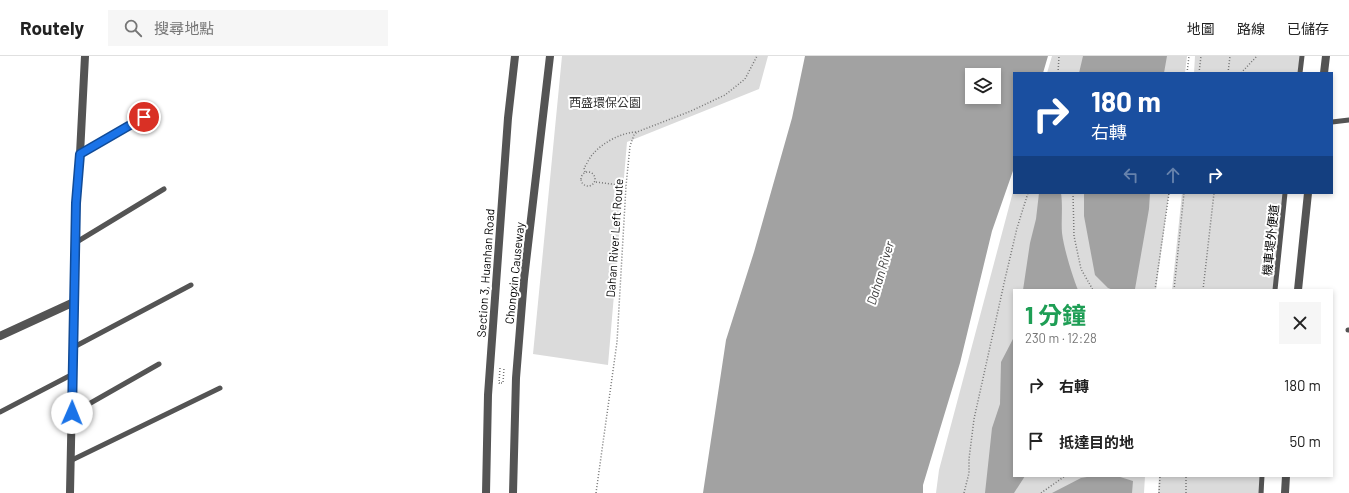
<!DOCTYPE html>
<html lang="zh-TW">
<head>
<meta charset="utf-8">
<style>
  :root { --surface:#fff; --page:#f6f6f6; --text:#222; --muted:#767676; --line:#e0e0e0 }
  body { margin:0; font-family:Barlow,"Noto Sans TC",sans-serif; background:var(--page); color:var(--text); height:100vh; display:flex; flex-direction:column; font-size:15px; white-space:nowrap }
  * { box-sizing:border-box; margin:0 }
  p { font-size:13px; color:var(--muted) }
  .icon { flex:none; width:22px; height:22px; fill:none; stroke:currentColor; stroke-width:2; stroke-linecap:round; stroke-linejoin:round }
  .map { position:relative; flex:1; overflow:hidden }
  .details { position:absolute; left:1013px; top:233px; width:320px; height:188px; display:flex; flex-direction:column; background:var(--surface); border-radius:0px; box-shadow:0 2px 6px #0003 }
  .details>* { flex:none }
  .hud { position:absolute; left:1013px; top:16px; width:320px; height:122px; border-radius:0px; box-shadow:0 2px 6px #0003; background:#1a4fa0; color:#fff; overflow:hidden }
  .tools { position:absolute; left:965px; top:12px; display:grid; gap:8px }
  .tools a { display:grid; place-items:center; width:36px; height:36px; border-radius:0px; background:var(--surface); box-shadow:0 2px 6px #0003; font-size:20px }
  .pin { position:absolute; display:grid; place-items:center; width:34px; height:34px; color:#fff; margin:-17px; border:2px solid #fff; border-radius:50%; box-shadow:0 1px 4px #0007 }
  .me { position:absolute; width:44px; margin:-22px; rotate:1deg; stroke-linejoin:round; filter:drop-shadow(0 0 3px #0008) }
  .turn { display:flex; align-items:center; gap:14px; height:84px; padding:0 12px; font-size:18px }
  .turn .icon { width:52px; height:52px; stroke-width:2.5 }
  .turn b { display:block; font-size:28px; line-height:34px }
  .lanes { display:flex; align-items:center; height:38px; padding:0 12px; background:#0003; justify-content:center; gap:20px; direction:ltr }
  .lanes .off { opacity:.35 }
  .round { display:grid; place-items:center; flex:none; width:42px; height:42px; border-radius:0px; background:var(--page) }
  .summary { display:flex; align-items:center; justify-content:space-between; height:68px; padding:0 12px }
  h1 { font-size:24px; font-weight:700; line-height:30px; color:#1e9e55 }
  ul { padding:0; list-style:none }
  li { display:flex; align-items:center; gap:12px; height:56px; padding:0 12px }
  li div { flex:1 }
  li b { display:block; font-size:15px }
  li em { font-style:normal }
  header { display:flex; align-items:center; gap:24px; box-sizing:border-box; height:56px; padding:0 20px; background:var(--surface); border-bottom:1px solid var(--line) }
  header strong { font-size:19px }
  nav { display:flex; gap:22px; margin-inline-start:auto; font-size:14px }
  .search { width:280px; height:36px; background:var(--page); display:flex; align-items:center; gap:10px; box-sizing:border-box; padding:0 14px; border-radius:0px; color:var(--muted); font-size:15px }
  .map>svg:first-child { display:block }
  .green { fill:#dbdbdb }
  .water { fill:#a2a2a2; fill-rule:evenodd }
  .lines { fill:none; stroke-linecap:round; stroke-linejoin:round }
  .path { stroke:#767676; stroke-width:1.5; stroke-dasharray:1 2; stroke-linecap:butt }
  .service { stroke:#545454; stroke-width:5 }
  .minor { stroke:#545454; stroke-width:8 }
  .tertiary { stroke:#545454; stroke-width:8 }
  .route-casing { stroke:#114b97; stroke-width:10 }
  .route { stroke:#1a73e8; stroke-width:7 }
  .labels { text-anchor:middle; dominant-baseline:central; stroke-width:4; stroke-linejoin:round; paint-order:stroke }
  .park-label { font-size:12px; fill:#323232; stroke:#fff }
  .street-label { font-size:12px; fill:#000; stroke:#fff }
  .water-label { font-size:13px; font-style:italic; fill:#434343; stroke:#fff }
</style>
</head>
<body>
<header>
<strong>Routely</strong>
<div class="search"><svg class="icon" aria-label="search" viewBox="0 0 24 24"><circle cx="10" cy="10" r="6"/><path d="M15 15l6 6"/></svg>搜尋地點</div>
<nav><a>地圖</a><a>路線</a><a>已儲存</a></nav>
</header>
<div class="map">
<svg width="1349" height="437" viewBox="0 0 1349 437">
  <rect width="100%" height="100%" fill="#fff"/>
  <!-- green -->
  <path class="green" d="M562 0H768L759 33 627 86 608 309 533 298Z
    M1052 0H1187L1185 17H1047Z
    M1195 0H1300L1298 17H1194Z
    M1014 132V137H1169L1156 234H1014V420H1145L1144 437H936L939 414Z
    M1182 137H1284L1273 234H1172Z
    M1159 420H1264V437H1158Z"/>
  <!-- water -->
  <path class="water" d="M805 0H1048L1043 17H1014V112L992 175 960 307 923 429V437H703L726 284 754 196 792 62ZM972 19H994V41H972Z
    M1083 0H1167L1164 17H1079Z
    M1039 137H1061C1063 151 1061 164 1062 177 1064 193 1072 219 1078 234H1023L1030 187 1036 163Z
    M1084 137H1150L1149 153 1135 233 1113 234 1108 232 1095 219 1084 160Z
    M1014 281V420H1025L1014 437H985L992 372 1000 348 1001 306Z
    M1093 420H1117L1133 425 1132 437H1052L1081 422Z"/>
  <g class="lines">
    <!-- path -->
    <path class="path" d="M1058 17 1059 0
      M1187 17 1189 0
      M1199 17 1201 0
      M1228 17 1230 0
      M1241 17 1257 0
      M581 123a7 7 0 1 1 14 0a7 7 0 1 1-14 0Z
      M585 116 584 112C587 108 589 102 593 98 602 87 622 76 637 76
      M596 126 626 130
      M1073 137 1074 180 1081 213 1093 234
      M1155 234 1169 137
      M1174 234 1184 137
      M1203 234 1214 137
      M500 312 499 327H501
      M501 327H503L504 312
      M596 437 617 286 626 130 630 90 634 79 637 76 691 55 725 39 745 23 757 0
      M964 437 969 417V403L974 363 1005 223 1017 172 1028 137
      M1041 437 1065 420
      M1159 437 1160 420
      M1186 437V420"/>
    <!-- service -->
    <path class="service" d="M1300 17 1302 0
      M1332 66 1349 64
      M80 98 143 61
      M75 187 164 133
      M1275 234 1285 137
      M1348 274H1349
      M74 291 191 229
      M0 356 73 318
      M73 357 159 308
      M72 404 220 332
      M1261 437 1262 420"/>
    <!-- minor -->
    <path class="minor" d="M0 280 74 246
      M70 437 76 147 80 98 85 0"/>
    <!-- tertiary -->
    <path class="tertiary" d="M1324 17 1326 0
      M1298 234 1308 137
      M486 437 488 339 508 62 515 0
      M513 437 516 322 524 223 550 0
      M1285 437 1286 420"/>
  </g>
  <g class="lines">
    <defs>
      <path id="route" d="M72 357 76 147 80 98 144 61"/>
    </defs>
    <!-- route casing -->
    <use href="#route" class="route-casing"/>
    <!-- route -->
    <use href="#route" class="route"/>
  </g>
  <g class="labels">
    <!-- park labels -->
    <g class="park-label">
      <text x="605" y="46">西盛環保公園</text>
    </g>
    <!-- street labels -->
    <g class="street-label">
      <text transform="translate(614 182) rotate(-86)">Dahan River Left Route</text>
      <text transform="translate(1270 184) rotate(-84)">機車堤外便道</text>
      <text transform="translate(485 217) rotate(-86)">Section 3, Huanhan Road</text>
      <text transform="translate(514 217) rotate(-84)">Chongxin Causeway</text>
    </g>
    <!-- water labels -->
    <g class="water-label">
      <text transform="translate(880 217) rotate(-73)">Dahan River</text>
    </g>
  </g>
</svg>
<div class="tools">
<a><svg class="icon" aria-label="layers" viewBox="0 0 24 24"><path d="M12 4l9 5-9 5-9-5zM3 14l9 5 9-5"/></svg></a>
</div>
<div class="pin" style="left:144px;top:61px;background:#d93025"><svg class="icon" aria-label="arrive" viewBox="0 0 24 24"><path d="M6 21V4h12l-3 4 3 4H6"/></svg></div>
<svg class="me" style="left:72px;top:357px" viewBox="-20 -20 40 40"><circle r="19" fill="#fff"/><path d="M0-13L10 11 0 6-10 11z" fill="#1a73e8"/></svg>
<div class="hud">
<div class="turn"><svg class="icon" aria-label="right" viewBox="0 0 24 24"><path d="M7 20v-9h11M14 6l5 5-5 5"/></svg><div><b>180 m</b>右轉</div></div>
<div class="lanes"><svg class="icon off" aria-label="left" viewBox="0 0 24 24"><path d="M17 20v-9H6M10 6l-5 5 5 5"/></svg><svg class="icon off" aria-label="ahead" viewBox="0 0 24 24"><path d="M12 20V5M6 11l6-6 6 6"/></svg><svg class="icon" aria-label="right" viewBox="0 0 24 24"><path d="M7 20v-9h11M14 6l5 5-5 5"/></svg></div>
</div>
<section class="details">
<div class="summary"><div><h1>1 分鐘</h1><p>230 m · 12:28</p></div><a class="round"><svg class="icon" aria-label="close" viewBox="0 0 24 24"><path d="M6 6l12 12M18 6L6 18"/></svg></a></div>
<ul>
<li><svg class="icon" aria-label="right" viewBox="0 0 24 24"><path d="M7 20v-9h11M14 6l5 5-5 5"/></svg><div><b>右轉</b></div><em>180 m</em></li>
<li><svg class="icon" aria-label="arrive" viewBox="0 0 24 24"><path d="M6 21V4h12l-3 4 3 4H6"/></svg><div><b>抵達目的地</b></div><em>50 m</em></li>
</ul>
</section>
</div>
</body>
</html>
